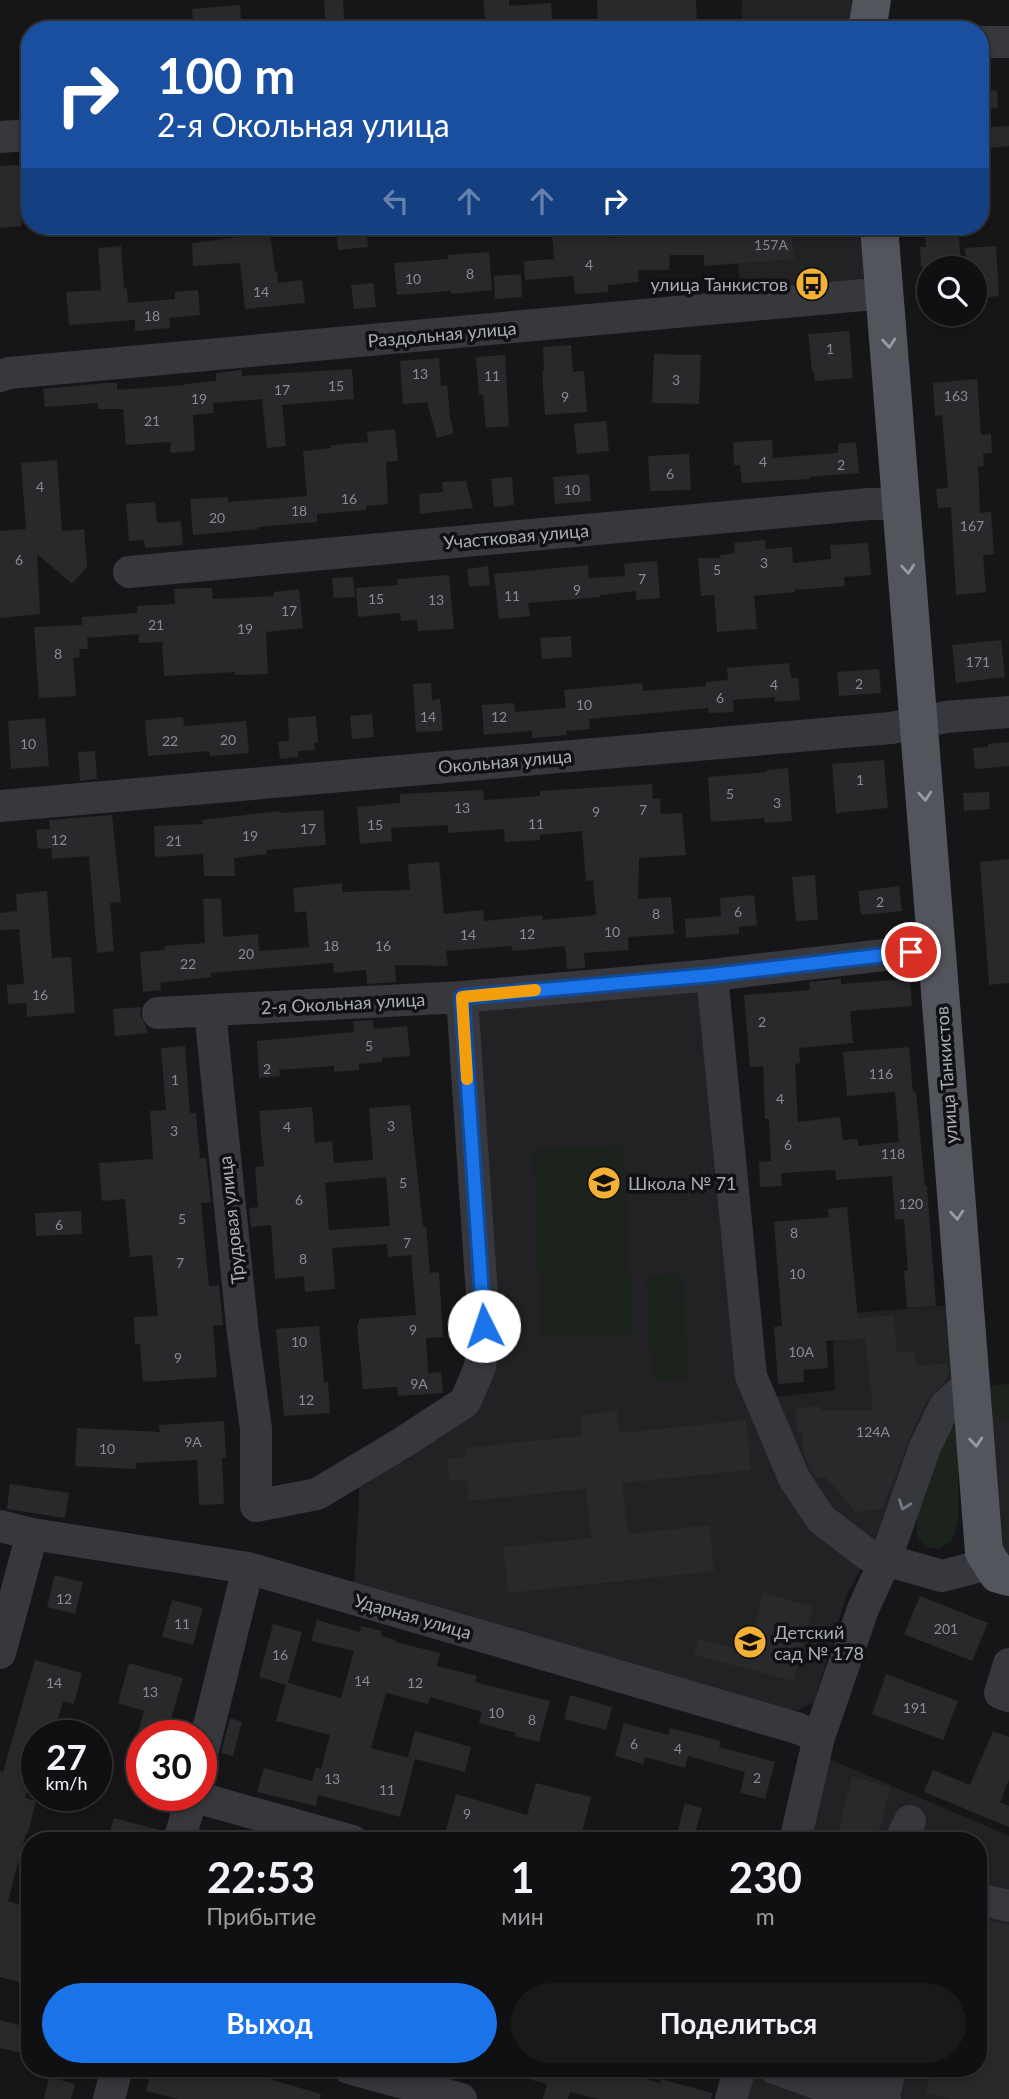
<!DOCTYPE html>
<html lang="ru">
<head>
<meta charset="utf-8">
<style>
  :root { --surface:#101012; --page:#19191b; --text:#f1f3f6; --muted:#9c9d9f; --line:#303032; --accent:#1a73e8 }
  body { margin:0; font-family:Lato,sans-serif; background:var(--page); color:var(--text); height:100vh; display:flex; flex-direction:column; font-size:26px; white-space:nowrap }
  * { box-sizing:border-box; margin:0 }
  p { font-size:23px; color:var(--muted) }
  .icon { flex:none; width:38px; height:38px; fill:none; stroke:currentColor; stroke-width:2; stroke-linecap:round; stroke-linejoin:round }
  .map { position:relative; flex:1; overflow:hidden }
  .details { position:absolute; left:21px; top:1832px; width:966px; height:245px; display:flex; flex-direction:column; background:var(--surface); border-radius:28px; box-shadow:0 4px 10px #0003,0 0 0 2px var(--line) }
  .details>* { flex:none }
  .hud { position:absolute; left:21px; top:21px; width:968px; height:214px; border-radius:28px; box-shadow:0 4px 10px #0003,0 0 0 2px var(--line); background:#1a4fa0; color:#fff; overflow:hidden }
  .fabs { position:absolute; left:917px; top:256px; display:grid; gap:14px }
  .fabs a { display:grid; place-items:center; width:70px; height:70px; border-radius:50%; background:var(--surface); box-shadow:0 4px 10px #0003,0 0 0 2px var(--line); font-size:35px }
  .speed { position:absolute; left:21px; top:1720px; display:flex; gap:14px; font-size:35px; font-weight:700; text-align:center }
  .speed>* { display:grid; place-content:center; width:91px; height:91px; border-radius:50%; background:var(--surface); box-shadow:0 4px 10px #0003,0 0 0 2px var(--line); line-height:1 }
  .speed small { font-size:18px; font-weight:400 }
  .speed .limit { border:10px solid #d22; background:#fff; color:#111 }
  .pin { position:absolute; display:grid; place-items:center; width:60px; height:60px; color:#fff; margin:-30px; border:4px solid #fff; border-radius:50%; box-shadow:0 2px 7px #0007 }
  .me { position:absolute; width:77px; margin:-38px; rotate:356deg; stroke-linejoin:round; filter:drop-shadow(0 0 5px #0008) }
  .turn { display:flex; align-items:center; gap:24px; height:147px; padding:0 21px; font-size:32px }
  .turn .icon { width:91px; height:91px; stroke-width:2.5 }
  .turn b { display:block; font-size:49px; line-height:60px }
  .lanes { display:flex; align-items:center; height:66px; padding:0 21px; background:#0003; justify-content:center; gap:35px; direction:ltr }
  .lanes .off { opacity:.35 }
  .eta { display:flex; justify-content:space-evenly; align-items:center; height:119px; text-align:center }
  .eta b { font-size:42px; font-weight:700; line-height:49px }
  .button { display:flex; gap:14px; margin-top:auto; padding:14px 21px }
  .button a { flex:1; height:80px; border-radius:42px; background:var(--accent); color:#fff; font-size:28px; font-weight:700; line-height:80px; text-align:center }
  .button a+a { background:var(--page); color:var(--text) }
  .map>svg:first-child { display:block }
  .built { fill:#222225 }
  .green { fill:#1c231d }
  .building { fill:#29292c; fill-rule:evenodd }
  .lines { fill:none; stroke-linecap:round; stroke-linejoin:round }
  .minor { stroke:#37383d; stroke-width:32 }
  .major { stroke:#53555c; stroke-width:38 }
  .oneway { stroke:#979ba6 }
  .oneway2 { stroke:#757881 }
  .route-casing { stroke:#114b97; stroke-width:18 }
  .route { stroke:#1a73e8; stroke-width:12 }
  .slow { stroke:#f59e0b; stroke-width:12 }
  .labels { text-anchor:middle; dominant-baseline:central; stroke-width:7; stroke-linejoin:round; paint-order:stroke }
  .number-label { font-size:14px; fill:#888b94 }
  .poi-label { font-size:18px; fill:#a8adb8; stroke:#111113; text-anchor:start }
  .street-label { font-size:18px; fill:#a8adb8; stroke:#111113 }
</style>
</head>
<body>
<div class="map">
<svg width="1009" height="2099" viewBox="0 0 1009 2099">
  <rect width="100%" height="100%" fill="#161618"/>
  <!-- built -->
  <path class="built" d="M742 0H859L853 30H741Z
    M735 226H864L865 277 853 283 741 295Z
    M700 990 762 1399 835 1390 832 1315 953 1305 959 1365 876 1541 847 1594 814 1702 795 1712 354 1590 360 1475 475 1404 472 1028 481 1008Z
    M990 1415 1009 1421V1561L996 1542Z
    M829 1759 1009 1836V2099H743L751 2069 978 2068V1841H808Z"/>
  <!-- green -->
  <path class="green" d="M624 1146 632 1334 541 1338 533 1150Z
    M682 1274 688 1378 652 1380 646 1276Z
    M1009 1384V1421L990 1415 986 1386Z
    M954 1427 958 1431V1521L952 1540 940 1549 926 1547 917 1537V1513L945 1431Z"/>
  <!-- building -->
  <path class="building" d="M324 0H343L345 30H326Z
    M483 0H509V6L551 3 553 30H486Z
    M597 0H696L697 27 598 30Z
    M240 5 242 30H194L192 9Z
    M997 90 998 108 980 110V91Z
    M1009 126V146L990 148 989 127Z
    M19 165 22 226 0 228V166Z
    M551 226H608L609 238 663 234V229L747 230 757 228V226H791L794 259 704 266V255H670L669 270H638L639 282 608 285V292L575 294 573 276 525 280 524 261 554 259Z
    M925 226H958L961 264 921 267 920 247H926Z
    M366 227 368 247 338 250 336 229Z
    M270 233 275 272 277 271 278 283 302 280 305 303 245 309 240 263 193 266 192 243Z
    M121 246 124 289 127 288 128 303 175 299V292L198 290 200 315 169 318 170 328 135 331V320L69 325 66 292 101 290 98 248Z
    M996 246 999 296 981 298 979 274 975 275V268H967L965 248Z
    M489 252 492 290 451 294V291L397 295 394 263 448 259V255Z
    M521 274 522 297 495 299 494 276Z
    M373 283 376 307 354 309 351 285Z
    M849 331 853 378 815 381 814 371H812L808 334Z
    M571 345 573 372 584 371 587 412 545 415 542 371H544L543 347Z
    M654 354 701 355 699 404 652 403Z
    M505 355 509 426 486 428 483 395H479L476 357Z
    M439 358 441 386 447 385 450 417 454 433 437 438 427 402 403 404 400 361Z
    M352 369 354 399 282 405 286 446 267 448 262 399 213 403 214 413 193 415 195 451 171 453 170 442 126 445 123 409H98V403L45 407 43 389 105 383H117V390L185 385V384L216 381V373L242 370V376Z
    M977 379 981 435 991 434 992 453 983 454 984 466 978 467 980 513 991 512 994 554 983 555 986 592 956 595 951 507 938 508 936 489 948 488 942 415 935 416 933 383Z
    M606 421 609 451 577 454 574 424Z
    M395 429 398 461 386 462 388 504 366 506V510L317 514V522L258 527V529L193 535 190 499 228 497V502L307 496 303 451 331 448V445L368 442 367 432Z
    M772 440 773 458 838 453V444L856 442 859 473 809 477 810 479 742 483 740 465H734L733 442Z
    M689 454 691 490 650 491 648 456Z
    M57 460 62 531 84 529 87 567 72 584 37 554 40 614 0 618V531L26 529 21 463Z
    M589 474 591 501 555 504 553 477Z
    M512 477 514 505 494 507 491 479Z
    M466 481 473 508 420 514 419 494 443 492 442 482Z
    M155 502 157 523 181 521 183 545 145 548 144 540 129 541 126 504Z
    M765 540 766 549 792 547 793 563 831 559 830 545 868 543 871 575 844 577 845 586 795 590V592L754 596 757 629 717 632 714 595 701 596 698 558H720V555L735 553 734 543Z
    M657 561 660 598 636 600V591L600 595V597L528 603 530 616 499 619 494 574 588 565 589 578 625 576 624 564Z
    M488 566 490 585 469 587 467 569Z
    M449 575 454 629 418 631 417 620 401 621 400 613 358 617 356 588 398 585 397 579Z
    M353 577 355 597 334 598 332 578Z
    M199 588H212L213 599 274 596V592L299 589 303 628 266 632 268 674 235 675V672L164 676 162 642 139 643 138 634 87 638 88 649H79L80 657 73 658 76 696 39 698 34 627 82 625V617L137 613V606L175 604 174 589Z
    M571 636 572 657 542 659 540 638Z
    M1001 640 1005 677 956 683 952 645Z
    M789 663 791 678H798L800 700 775 702V697L733 700 734 712 709 713 708 708 589 719 590 729 566 731 567 735 532 738V731L484 735 482 705 514 703 515 712 566 708 564 690 642 683 643 691 706 686V682L728 680 727 668Z
    M879 669 881 693 839 696 837 672Z
    M431 683 432 700 440 699 443 731 416 732 413 684Z
    M372 714 374 737 352 739 350 716Z
    M316 716 318 743H314L315 750 298 751V757L280 759 278 742 289 741 288 718Z
    M183 717 184 726 246 721 249 753 210 756 209 751 148 756 145 720Z
    M45 718 49 766 11 769 8 721Z
    M1009 742V766L975 769 973 748 988 747V744Z
    M95 751 97 779 80 781 78 752Z
    M884 760 888 808 836 813 832 764Z
    M788 768 792 821 765 823 764 818 711 822 708 777 767 772V770Z
    M652 784 653 799 660 798 661 814 682 813 686 855 639 858 638 899 671 897 674 934 628 937 629 950 584 953 585 968 567 969 565 946 512 951V946L446 951 448 966 395 965 396 982 367 984 366 970 334 973 333 963 211 973V977L160 983 161 990 143 992 140 952 165 950 164 946 205 943 203 899 221 898 223 937 258 934 259 951 309 947 306 911 295 913 293 888 342 883V892L410 890 408 864 439 862 444 914 483 910 484 921 542 915 543 920 596 915 593 880 586 881 582 831 540 835V840L505 842 504 829 448 833V825L391 828 392 841 360 844 357 807 400 803V794L483 790 484 800 540 796V791Z
    M989 792 990 809 964 811 963 793Z
    M323 810 326 845 266 850 267 854 234 858 235 876H204L203 854 155 857 154 826 203 824 202 820 280 811 281 813Z
    M112 815 121 902 110 903 114 951 97 953 89 856 52 859 51 848 38 849 36 830 50 829 49 820Z
    M1009 859V983L989 985 980 862Z
    M815 875 818 920 796 921 792 877Z
    M899 886 902 911 861 915 858 891Z
    M47 891 52 958 71 957 75 1013 27 1017 26 1003 8 1004 7 985 24 984 19 929 0 930V913L17 911 16 894Z
    M754 895 757 925 739 927V934L686 938 685 919 721 916 720 898Z
    M841 979V984L910 979 912 1006 850 1011 853 1043 799 1048 800 1063 795 1064 798 1122 840 1117 843 1140 858 1139V1146L899 1142 895 1092 847 1096 843 1052 909 1047 913 1093 916 1092 925 1186H927L936 1306 907 1308 904 1271 908 1270 904 1219 895 1220 892 1176 836 1180 835 1170 781 1173 782 1186 760 1187 759 1162 771 1161 769 1119H765L763 1066 750 1067 744 995 810 990 809 982Z
    M141 1007 140 1015 146 1026 147 1033 115 1036 113 1009Z
    M373 1020 374 1029 407 1026 410 1056 382 1058V1062L359 1064V1070L334 1072V1066L279 1070 280 1076 259 1078 257 1041 354 1032 353 1021Z
    M185 1046 190 1113H196L200 1158H206L211 1202 201 1203 209 1286 219 1285 223 1325 213 1326 217 1377 143 1382 140 1344H135L134 1317 158 1316 152 1255 130 1257 125 1199 102 1201 99 1163 153 1159 150 1111 166 1110 161 1048Z
    M410 1105 423 1227H426L430 1273 439 1272 443 1337 426 1338 428 1373 441 1372 443 1393 398 1396 397 1387 363 1389 357 1325H359V1319L416 1315 411 1255 388 1257 387 1244 332 1248 335 1289 305 1292 304 1276 275 1279 271 1225 251 1227 249 1208 258 1207 255 1167 264 1166 259 1111 312 1107 315 1143 332 1141 334 1163 373 1160 369 1108ZM386 1177 390 1226 329 1230 325 1183Z
    M847 1207 858 1318 894 1315 897 1353 914 1351 916 1366 947 1363 948 1374 944 1382 928 1398 908 1441 883 1508 855 1512 826 1477H815L810 1469 804 1455 802 1433H798L795 1409 819 1406 820 1410H873L865 1339 826 1341 828 1368 803 1370 804 1382 778 1384 774 1327 782 1326 774 1222 829 1217 828 1209Z
    M81 1211 82 1234 36 1236 35 1213Z
    M319 1326 324 1382H328L330 1413 284 1416 276 1329Z
    M617 1411 619 1433 746 1420 751 1470 622 1483 628 1534 710 1525 714 1571 508 1593 503 1547 591 1538 586 1489 469 1501 467 1479 449 1481 447 1459 466 1457 465 1448 582 1436 580 1415Z
    M224 1421 226 1458H222L224 1504 199 1505 197 1460 136 1463V1469L75 1466 77 1428 160 1432 159 1425Z
    M10 1484 69 1493 65 1518 7 1509Z
    M55 1575 83 1582 75 1614 47 1607Z
    M763 1593 813 1607 794 1681 694 1655 698 1639 748 1651Z
    M920 1596 988 1623 972 1661 904 1634Z
    M172 1600 203 1608 193 1645 162 1637Z
    M317 1620 360 1632 361 1626 382 1631 381 1636 396 1640 395 1642 440 1653 437 1666 477 1676 475 1682 550 1701 539 1742 515 1736 516 1733 479 1723 482 1712 430 1697 428 1704 386 1693 371 1748 415 1759 400 1817 318 1795 316 1806 257 1792 264 1768 312 1781 316 1767 321 1769 330 1735 276 1721 286 1685 259 1677 273 1624 302 1632 288 1683 341 1698 354 1651 311 1641Z
    M35 1660 82 1673 74 1704 63 1701 53 1736H37V1757L25 1798 36 1801 28 1833H26L8 1901 30 1908V1941L19 1982 0 1977V1771L3 1772Z
    M129 1663 183 1678 166 1736H137L144 1711 118 1703Z
    M886 1674 958 1701 943 1740 872 1714Z
    M570 1695 612 1707 606 1730 564 1719Z
    M230 1718 242 1722 233 1756 221 1753Z
    M624 1723 668 1735 670 1728 721 1741 719 1747 775 1762 765 1799 740 1793 745 1772 688 1756 685 1768 645 1757 643 1764 615 1756Z
    M415 1731 471 1747 465 1772 408 1757Z
    M993 1731 1009 1737V1780L1000 1802 1009 1806V1827L924 1792 933 1770 970 1785Z
    M852 1777 890 1787 877 1841H836Z
    M536 1783 591 1797 580 1841H484L446 1830 456 1794 527 1815Z
    M685 1803 702 1808 693 1841H675Z
    M114 1818 163 1831 161 1841H107Z
    M978 1918 1009 1925V2099H951L926 2092 933 2068H978Z
    M0 2020 30 2028V2055L0 2048Z
    M152 2068H250L249 2073 321 2094 320 2099H179L146 2091Z
    M510 2068H608L660 2083 661 2079 712 2093 711 2099H598L570 2092 568 2099H543L547 2084 510 2074Z
    M49 2077 75 2084 71 2099H44Z"/>
  <g class="lines">
    <!-- minor -->
    <path class="minor" d="M980 42H1009
      M0 137 30 135
      M0 376 9 373 885 293
      M129 572 869 504H903
      M0 806 891 728 946 717 1009 712
      M712 975 751 1376 794 1478 821 1519 868 1555 942 1576 992 1563
      M210 1011 243 1334 256 1429V1506L317 1494 402 1443 465 1402 480 1367 484 1326 462 997
      M158 1013 462 997 712 975 936 949
      M0 1526 32 1534 248 1568 797 1728 819 1737
      M0 1653 32 1534
      M1009 1664 1000 1693 1009 1696
      M201 1758 248 1568
      M192 1796 352 1841
      M179 1841 192 1796
      M795 1841 819 1737 863 1609 885 1561 925 1447 945 1406 971 1383
      M900 1841 910 1821
      M978 1899 1009 1906
      M349 2068 461 2099
      M774 2068 824 2086 885 2099
      M883 2098 891 2068
      M109 2099 117 2068
      M731 2099 740 2068"/>
    <!-- major -->
    <path class="major" d="M867 30 872 0
      M879 226C916 668 949 1110 984 1552L998 1574 1009 1577"/>
  </g>
  <!-- one-way arrows -->
  <defs><path id="oneway-chevron" d="M-2-3.5L2.5 0L-2 3.5" fill="none" stroke-width="1.6" stroke-linecap="round" stroke-linejoin="round" transform="scale(1.75)"/></defs>
  <g class="oneway">
    <use href="#oneway-chevron" transform="translate(889 343) rotate(85)"/>
    <use href="#oneway-chevron" transform="translate(908 569) rotate(86)"/>
    <use href="#oneway-chevron" transform="translate(925 796) rotate(86)"/>
    <use href="#oneway-chevron" transform="translate(957 1215) rotate(85)"/>
    <use href="#oneway-chevron" transform="translate(976 1442) rotate(85)"/>
  </g>
  <use class="oneway2" href="#oneway-chevron" transform="translate(904 1505) rotate(110)"/>
  <g class="lines">
    <defs>
      <path id="route" d="M484 1326 462 997 712 975 911 952"/>
    </defs>
    <!-- route casing -->
    <use href="#route" class="route-casing"/>
    <!-- route -->
    <use href="#route" class="route"/>
    <!-- slow -->
    <path class="slow" d="M467 1079 462 997 535 990"/>
  </g>
  <!-- icons -->
  <defs>
    <symbol id="bus-disc" viewBox="-11 -11 22 22"><circle r="9.5" fill="#f2b134" stroke="#111113"/><path d="M-5-6H5V4H4V6H2V4H-2V6H-4V4H-5ZM-3.5-4V0h7V-4ZM-3.5 1.2v1.5H-2V1.2ZM2 1.2v1.5H3.5V1.2Z" fill="#111"/></symbol>
    <symbol id="school-disc" viewBox="-11 -11 22 22"><circle r="9.5" fill="#f2b134" stroke="#111113"/><path d="M0-5L7-2L0 1L-7-2ZM-4 1L0 2.5L4 1V4Q0 6-4 4Z" fill="#111"/></symbol>
  </defs>
  <g fill-rule="evenodd">
    <use href="#bus-disc" x="793" y="265" width="38" height="38"/>
    <use href="#school-disc" x="585" y="1164" width="38" height="38"/>
    <use href="#school-disc" x="731" y="1623" width="38" height="38"/>
  </g>
  <g class="labels">
    <!-- number labels -->
    <g class="number-label">
      <text x="771" y="244">157А</text>
      <text x="589" y="264">4</text>
      <text x="470" y="273">8</text>
      <text x="413" y="278">10</text>
      <text x="261" y="291">14</text>
      <text x="152" y="315">18</text>
      <text x="830" y="348">1</text>
      <text x="420" y="373">13</text>
      <text x="492" y="375">11</text>
      <text x="676" y="379">3</text>
      <text x="336" y="385">15</text>
      <text x="282" y="389">17</text>
      <text x="956" y="395">163</text>
      <text x="565" y="396">9</text>
      <text x="199" y="398">19</text>
      <text x="152" y="420">21</text>
      <text x="763" y="461">4</text>
      <text x="841" y="464">2</text>
      <text x="670" y="473">6</text>
      <text x="40" y="486">4</text>
      <text x="572" y="489">10</text>
      <text x="349" y="498">16</text>
      <text x="299" y="510">18</text>
      <text x="217" y="517">20</text>
      <text x="972" y="525">167</text>
      <text x="19" y="559">6</text>
      <text x="764" y="562">3</text>
      <text x="717" y="569">5</text>
      <text x="642" y="578">7</text>
      <text x="577" y="589">9</text>
      <text x="512" y="595">11</text>
      <text x="376" y="598">15</text>
      <text x="436" y="599">13</text>
      <text x="289" y="610">17</text>
      <text x="156" y="624">21</text>
      <text x="245" y="628">19</text>
      <text x="58" y="653">8</text>
      <text x="978" y="661">171</text>
      <text x="859" y="683">2</text>
      <text x="774" y="684">4</text>
      <text x="720" y="697">6</text>
      <text x="584" y="704">10</text>
      <text x="428" y="716">14</text>
      <text x="499" y="716">12</text>
      <text x="228" y="739">20</text>
      <text x="170" y="740">22</text>
      <text x="28" y="743">10</text>
      <text x="860" y="779">1</text>
      <text x="730" y="793">5</text>
      <text x="777" y="802">3</text>
      <text x="462" y="807">13</text>
      <text x="643" y="809">7</text>
      <text x="596" y="811">9</text>
      <text x="536" y="823">11</text>
      <text x="375" y="824">15</text>
      <text x="308" y="828">17</text>
      <text x="250" y="835">19</text>
      <text x="59" y="839">12</text>
      <text x="174" y="840">21</text>
      <text x="880" y="901">2</text>
      <text x="738" y="911">6</text>
      <text x="656" y="913">8</text>
      <text x="612" y="931">10</text>
      <text x="527" y="933">12</text>
      <text x="468" y="934">14</text>
      <text x="331" y="945">18</text>
      <text x="383" y="945">16</text>
      <text x="246" y="953">20</text>
      <text x="188" y="963">22</text>
      <text x="40" y="994">16</text>
      <text x="762" y="1021">2</text>
      <text x="369" y="1045">5</text>
      <text x="267" y="1068">2</text>
      <text x="881" y="1073">116</text>
      <text x="175" y="1079">1</text>
      <text x="780" y="1098">4</text>
      <text x="391" y="1125">3</text>
      <text x="287" y="1126">4</text>
      <text x="174" y="1130">3</text>
      <text x="788" y="1144">6</text>
      <text x="893" y="1153">118</text>
      <text x="403" y="1182">5</text>
      <text x="299" y="1199">6</text>
      <text x="911" y="1203">120</text>
      <text x="182" y="1218">5</text>
      <text x="59" y="1224">6</text>
      <text x="794" y="1232">8</text>
      <text x="407" y="1242">7</text>
      <text x="303" y="1258">8</text>
      <text x="180" y="1262">7</text>
      <text x="797" y="1273">10</text>
      <text x="413" y="1329">9</text>
      <text x="299" y="1341">10</text>
      <text x="801" y="1351">10А</text>
      <text x="178" y="1357">9</text>
      <text x="419" y="1383">9А</text>
      <text x="306" y="1399">12</text>
      <text x="873" y="1431">124А</text>
      <text x="193" y="1441">9А</text>
      <text x="107" y="1448">10</text>
      <text x="64" y="1598">12</text>
      <text x="182" y="1623">11</text>
      <text x="946" y="1628">201</text>
      <text x="280" y="1654">16</text>
      <text x="362" y="1680">14</text>
      <text x="54" y="1682">14</text>
      <text x="415" y="1682">12</text>
      <text x="150" y="1691">13</text>
      <text x="915" y="1707">191</text>
      <text x="496" y="1712">10</text>
      <text x="532" y="1719">8</text>
      <text x="634" y="1743">6</text>
      <text x="678" y="1748">4</text>
      <text x="757" y="1777">2</text>
      <text x="332" y="1778">13</text>
      <text x="387" y="1789">11</text>
      <text x="467" y="1813">9</text>
    </g>
    <!-- poi labels -->
    <g class="poi-label">
      <text x="788" y="284" text-anchor="end">улица Танкистов</text>
      <text x="628" y="1183">Школа № 71</text>
      <text x="774" y="1632">Детский<tspan x="774" dy="21">сад № 178</tspan></text>
    </g>
    <!-- street labels -->
    <g class="street-label">
      <text transform="translate(442 334) rotate(-5)">Раздольная улица</text>
      <text transform="translate(516 536) rotate(-5)">Участковая улица</text>
      <text transform="translate(505 761) rotate(-5)">Окольная улица</text>
      <text transform="translate(343 1003) rotate(-3)">2-я Окольная улица</text>
      <text transform="translate(946 1075) rotate(-94)">улица Танкистов</text>
      <text transform="translate(231 1220) rotate(-96)">Трудовая улица</text>
      <text transform="translate(413 1616) rotate(16)">Ударная улица</text>
    </g>
  </g>
</svg>
<div class="fabs">
<a><svg class="icon" aria-label="search" viewBox="0 0 24 24"><circle cx="10" cy="10" r="6"/><path d="M15 15l6 6"/></svg></a>
</div>
<div class="speed"><div>27<small>km/h</small></div><div class="limit">30</div></div>
<div class="pin" style="left:911px;top:952px;background:#d93025"><svg class="icon" aria-label="arrive" viewBox="0 0 24 24"><path d="M6 21V4h12l-3 4 3 4H6"/></svg></div>
<svg class="me" style="left:484px;top:1326px" viewBox="-20 -20 40 40"><circle r="19" fill="#fff"/><path d="M0-13L10 11 0 6-10 11z" fill="#1a73e8"/></svg>
<div class="hud">
<div class="turn"><svg class="icon" aria-label="right" viewBox="0 0 24 24"><path d="M7 20v-9h11M14 6l5 5-5 5"/></svg><div><b>100 m</b>2-я Окольная улица</div></div>
<div class="lanes"><svg class="icon off" aria-label="left" viewBox="0 0 24 24"><path d="M17 20v-9H6M10 6l-5 5 5 5"/></svg><svg class="icon off" aria-label="ahead" viewBox="0 0 24 24"><path d="M12 20V5M6 11l6-6 6 6"/></svg><svg class="icon off" aria-label="ahead" viewBox="0 0 24 24"><path d="M12 20V5M6 11l6-6 6 6"/></svg><svg class="icon" aria-label="right" viewBox="0 0 24 24"><path d="M7 20v-9h11M14 6l5 5-5 5"/></svg></div>
</div>
<section class="details">
<div class="eta">
<div><b>22:53</b><p>Прибытие</p></div>
<div><b>1</b><p>мин</p></div>
<div><b>230</b><p>m</p></div>
</div>
<div class="button"><a>Выход</a><a>Поделиться</a></div>
</section>
</div>
</body>
</html>
